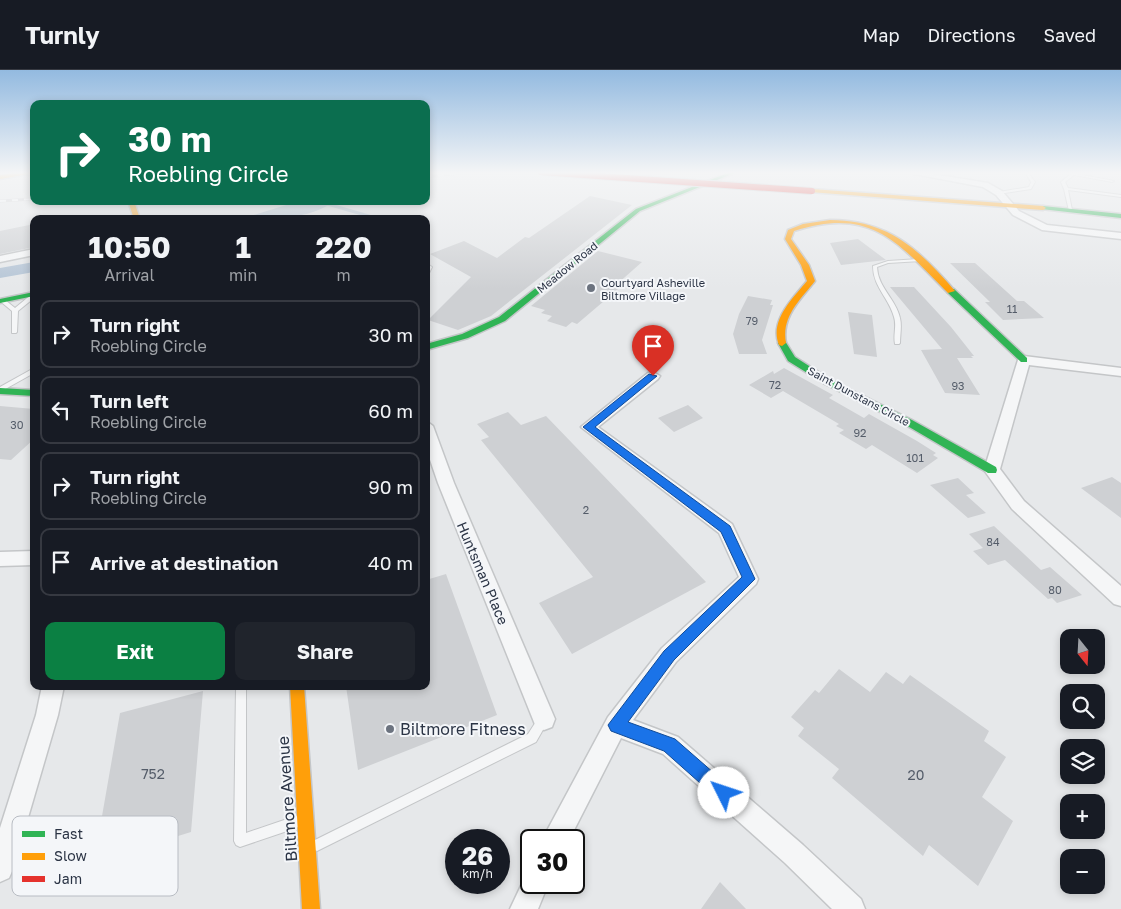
<!DOCTYPE html>
<html lang="en">
<head>
<meta charset="utf-8">
<style>
  :root { --surface:#171b24; --page:#20242c; --text:#f1f3f6; --muted:#9ea1a6; --line:#363941; --accent:#0b8043 }
  body { margin:0; font-family:"Golos Text",sans-serif; background:var(--page); color:var(--text); height:100vh; display:flex; flex-direction:column; font-size:19px; white-space:nowrap }
  * { box-sizing:border-box; margin:0 }
  p { font-size:16px; color:var(--muted) }
  .icon { flex:none; width:28px; height:28px; fill:none; stroke:currentColor; stroke-width:2; stroke-linecap:round; stroke-linejoin:round }
  .map { position:relative; flex:1; overflow:hidden }
  .panel { position:absolute; left:30px; top:145px; width:400px; height:475px; display:flex; flex-direction:column; background:var(--surface); border-radius:10px; box-shadow:0 2px 8px #0003 }
  .panel>* { flex:none }
  .banner { position:absolute; left:30px; top:30px; width:400px; height:105px; border-radius:10px; box-shadow:0 2px 8px #0003; background:#0b6e4f; color:#fff; overflow:hidden }
  .needle { width:32px; rotate:162deg }
  .controls { position:absolute; left:1060px; top:559px; display:grid; gap:10px }
  .controls a { display:grid; place-items:center; width:45px; height:45px; border-radius:10px; background:var(--surface); box-shadow:0 2px 8px #0003; font-size:25px }
  .speed { position:absolute; left:445px; top:759px; display:flex; gap:10px; font-size:25px; font-weight:700; text-align:center }
  .speed>* { display:grid; place-content:center; width:65px; height:65px; border-radius:50%; background:var(--surface); box-shadow:0 2px 8px #0003; line-height:1 }
  .speed small { font-size:12px; font-weight:400 }
  .speed .limit { border:2px solid #111; border-radius:8px; background:#fff; color:#111 }
  .pin { position:absolute; display:grid; place-items:center; width:42px; height:42px; color:#fff; margin:-51px -21px; border-radius:50% 50% 50% 0; rotate:-45deg; box-shadow:0 0 5px #0007 }
  .pin .icon { rotate:45deg }
  .me { position:absolute; width:55px; margin:-28px; rotate:311deg; stroke-linejoin:round; filter:drop-shadow(0 0 4px #0008) }
  .turn { display:flex; align-items:center; gap:18px; height:105px; padding:0 15px; font-size:22px }
  .turn .icon { width:65px; height:65px; stroke-width:2.5 }
  .turn b { display:block; font-size:35px; line-height:42px }
  .eta { display:flex; justify-content:space-evenly; align-items:center; height:85px; text-align:center }
  .eta b { font-size:30px; font-weight:700; line-height:35px }
  .primary-button { display:flex; gap:10px; margin-top:auto; padding:10px 15px }
  .primary-button a { flex:1; height:58px; border-radius:10px; background:var(--accent); color:#fff; font-size:20px; font-weight:700; line-height:58px; text-align:center }
  .primary-button a+a { background:var(--page); color:var(--text) }
  ul { padding:0; list-style:none }
  li { display:flex; align-items:center; gap:15px; height:68px; margin:0 10px 8px; padding:0 5px; border:2px solid var(--line); border-radius:10px }
  li div { flex:1 }
  li b { display:block; font-size:19px }
  li em { font-style:normal }
  header { display:flex; align-items:center; gap:30px; box-sizing:border-box; height:70px; padding:0 25px; background:var(--surface); border-bottom:1px solid var(--line) }
  header strong { font-size:24px }
  nav { display:flex; gap:28px; margin-inline-start:auto; font-size:18px }
  .map>svg:first-child { display:block }
  .water { fill:#b4c4d5 }
  .lines { fill:none; stroke-linecap:round; stroke-linejoin:round }
  .stream { stroke:#b4c4d5; stroke-width:3 }
  .building { fill:#ced0d3 }
  .lane-casing { stroke:#c4c6c8; stroke-width:2 }
  .street-casing { stroke:#c4c6c8; stroke-width:3 }
  .fast-casing { stroke:#c4c6c8; stroke-width:3 }
  .slow-casing { stroke:#c4c6c8; stroke-width:3 }
  .lane { fill:#f5f6f7; fill-rule:evenodd }
  .street { fill:#f5f6f7; fill-rule:evenodd }
  .fast { fill:#30b455; fill-rule:evenodd }
  .slow { fill:#ff9f0a; fill-rule:evenodd }
  .rail-casing { stroke:#cecfd2; stroke-width:3 }
  .rail { stroke:#f4f6f9; stroke-width:2; stroke-dasharray:6; stroke-linecap:butt }
  .jam-bridge-casing { stroke:#c2c5c8; stroke-width:8; stroke-linecap:butt }
  .jam-bridge { stroke:#e5322d; stroke-width:6 }
  .route { fill:#1a73e8; stroke:#114b97 }
  .poi-dot { fill:#6c737f; stroke:#f4f6f9; stroke-width:2 }
  .labels { text-anchor:middle; dominant-baseline:central; stroke-width:4; stroke-linejoin:round; paint-order:stroke }
  .far-street-label { font-size:11px; fill:#2b3445; stroke:#f4f6f9 }
  .far-poi-label { font-size:11px; fill:#2b3445; stroke:#f4f6f9; text-anchor:start }
  .number-label { font-size:11px; fill:#545c69 }
  .street-label { font-size:14px; fill:#2b3445; stroke:#f4f6f9 }
  .near-number-label { font-size:14px; fill:#545c69 }
  .near-poi-label { font-size:16px; fill:#2b3445; stroke:#f4f6f9; text-anchor:start }
  .near-street-label { font-size:16px; fill:#2b3445; stroke:#f4f6f9 }
  .key { fill:#f4f6f9; stroke:#b8bcc3; stroke-width:1 }
  .key-label { font-size:14px; fill:#2b3445 }
</style>
</head>
<body>
<header>
<strong>Turnly</strong>
<nav><a>Map</a><a>Directions</a><a>Saved</a></nav>
</header>
<div class="map">
<svg width="1121" height="839" viewBox="0 0 1121 839">
  <rect width="100%" height="100%" fill="#e6e8ea"/>
  <!-- water -->
  <path class="water" d="M299 131H335C308 150 273 149 241 149Z
    M34 192V202L0 208V198Z"/>
  <g class="lines">
    <!-- stream -->
    <path class="stream" d="M324 133 379 149"/>
  </g>
  <!-- building -->
  <path class="building" d="M590 126 632 135 491 246 458 260 428 250 471 207 430 184 464 171 497 188 525 167 529 168Z
    M34 154V177L0 184V161Z
    M858 169 886 190 841 195 830 173Z
    M598 181 642 192 616 215 620 216 617 220 577 254 572 252 566 257 547 251 552 246 541 243 545 240 531 236Z
    M950 193H975L1017 231H1024L1044 248 1003 250 985 232H990Z
    M890 217H914L951 257 974 286H971L973 288H957L980 325 945 323 921 280 942 279Z
    M748 226 772 230 770 235H773L762 270 767 284H739L733 264 739 244Z
    M848 242 872 245 877 287 854 284Z
    M784 298 833 325 829 328 864 348 869 344 917 371 936 383 933 385 938 388 917 403 872 375 866 379 839 363 844 360 836 356 839 354 783 321 771 328 749 315 773 301 774 304Z
    M688 335 703 348 674 362 658 348Z
    M0 336 34 339V369L11 390 0 389Z
    M508 342 521 355 546 346 706 512 572 584 539 533 593 507 481 370 489 367 477 354Z
    M1112 407 1121 413V448L1081 418Z
    M958 408 974 423 966 425 986 443 968 448 930 415Z
    M994 456 1041 500 1050 497 1082 525 1057 533 1052 528 1048 529 1005 490 988 495 973 481 983 478 969 464Z
    M446 504 497 645 358 700 346 616H426V510Z
    M839 599 870 622 886 602 903 614 910 605 989 661 984 671 1006 687 982 727 1013 751 978 816 929 775 923 786 832 708 839 699 798 666 804 658 791 647 815 620 819 623Z
    M203 621 191 762 94 792 120 643Z
    M720 812 746 839H701Z"/>
  <g class="lines">
    <defs>
      <path id="lane" d="M1022 102C1029 101 1031 107 1035 112L1031 119 998 124V122H999L1029 117 1031 112 1027 105Z
        M1072 103 1114 111 1112 112 1074 105 1065 112 1068 118 1121 125V127L1068 120 1072 140 1069 141 1064 119 1061 112Z
        M919 189H921V191L888 193 877 197C878 218 896 229 900 248 902 256 900 265 900 273L899 274H895C893 265 897 256 894 247 889 228 873 217 873 196L888 191Z
        M426 193 432 197 428 205H426L427 197Z
        M32 224H34V228L18 241 17 262 16 263H12V241L0 231 5 230 15 238Z
        M34 298V303L0 322V317Z
        M236 616H246V763L296 746 300 748 302 752 300 756 296 758 240 777 236 775 234 771Z
        M543 646 547 647 548 651 536 672 321 779 317 781 313 779 311 775 313 771 528 664 539 647Z"/>
      <path id="street" d="M904 102H920L988 113 1002 121 1019 141 1047 155 1121 163V169L1042 160 1013 145 996 125 983 117Z
        M34 179V185L0 192V186Z
        M1024 286 1121 298V306L1029 295 1000 399 1024 431 1121 516V536L1114 534 1012 439 984 400 1018 290Z
        M653 302 660 306 658 309 598 357 732 454 758 509 756 514 676 592 633 650 678 667 803 775 861 829 865 839H832L785 793 663 684 621 668 569 770H542L608 647 662 578 739 507 719 463 581 357 648 303Z
        M426 351 433 356 454 413 555 649 552 657 544 660 536 657 438 413 426 378Z
        M34 481V495L0 496V482Z
        M42 616H64L58 645 13 799 9 808 0 812V758L36 645Z
        M531 801V812H549L538 839H510L527 803Z"/>
      <path id="fast" d="M730 102H737L640 141 505 251 468 268 426 280V274L462 264 499 247 636 139Z
        M1043 136 1121 144V148L1041 139 1040 138Z
        M948 219H954L1027 288V292H1021L948 223Z
        M34 222V226L0 233V229Z
        M782 270 785 271 795 287 831 310 912 350 996 397 997 400 996 403H988L904 354 825 314 788 291 778 273Z
        M0 318 34 320V326L0 324Z"/>
      <path id="slow" d="M24 102H34V103L0 109V105Z
        M812 119 1043 136 1046 138 1043 140 810 122V120Z
        M128 131H134L140 149H134Z
        M830 150C888 150 919 179 955 221L948 223C898 173 872 136 794 161L791 169 809 195 815 211C800 230 781 247 786 273L782 276 779 275C769 251 793 228 807 211L801 195 785 169 788 160 803 154Z
        M290 616H304L320 839H302Z"/>
    </defs>
    <!-- lane casing -->
    <use href="#lane" class="lane-casing"/>
    <!-- street casing -->
    <use href="#street" class="street-casing"/>
    <!-- fast casing -->
    <use href="#fast" class="fast-casing"/>
    <!-- slow casing -->
    <use href="#slow" class="slow-casing"/>
    <!-- lane -->
    <use href="#lane" class="lane"/>
    <!-- street -->
    <use href="#street" class="street"/>
    <!-- fast -->
    <use href="#fast" class="fast"/>
    <!-- slow -->
    <use href="#slow" class="slow"/>
    <defs>
      <path id="rail" d="M426 107 469 102
        M0 131 34 129"/>
    </defs>
    <!-- rail casing -->
    <use href="#rail" class="rail-casing"/>
    <!-- rail -->
    <use href="#rail" class="rail"/>
    <defs>
      <path id="jam-bridge" d="M541 102 812 121"/>
    </defs>
    <!-- jam-bridge casing -->
    <use href="#jam-bridge" class="jam-bridge-casing"/>
    <!-- jam-bridge -->
    <use href="#jam-bridge" class="jam-bridge"/>
  </g>
  <!-- sky -->
  <linearGradient id="sky" x2="0" y2="1"><stop stop-color="#93bae0"/><stop offset="0.47" stop-color="#f4f5f6"/><stop offset="1" stop-color="#f4f5f6" stop-opacity="0"/></linearGradient>
  <rect width="1121" height="219" fill="url(#sky)"/>
  <!-- route -->
  <path class="route" d="M649 304 657 306 595 357 730 456 755 509 674 590 628 652 675 669 730 717 733 723 730 729 724 731 718 729 664 681 611 661 608 655 664 581 742 507 721 462 583 357Z"/>
  <!-- markers -->
  <g class="poi-dot">
    <circle cx="591" cy="218" r="5"/>
    <circle cx="390" cy="659" r="5"/>
  </g>
  <g class="labels">
    <!-- far-street labels -->
    <g class="far-street-label">
      <text transform="translate(567 197) rotate(-39)">Meadow Road</text>
      <text transform="translate(859 326) rotate(28)">Saint Dunstans Circle</text>
    </g>
    <!-- far-poi labels -->
    <g class="far-poi-label">
      <text x="601" y="212">Courtyard Asheville<tspan x="601" dy="13">Biltmore Village</tspan></text>
    </g>
    <!-- number labels -->
    <g class="number-label">
      <text x="1012" y="238">11</text>
      <text x="752" y="250">79</text>
      <text x="775" y="314">72</text>
      <text x="958" y="315">93</text>
      <text x="17" y="354">30</text>
      <text x="860" y="362">92</text>
      <text x="915" y="387">101</text>
      <text x="586" y="439">2</text>
      <text x="993" y="471">84</text>
      <text x="1055" y="519">80</text>
    </g>
    <!-- street labels -->
    <g class="street-label">
      <text transform="translate(483 503) rotate(67)">Huntsman Place</text>
    </g>
    <!-- near-number labels -->
    <g class="near-number-label">
      <text x="153" y="703">752</text>
      <text x="916" y="704">20</text>
    </g>
    <!-- near-poi labels -->
    <g class="near-poi-label">
      <text x="400" y="659">Biltmore Fitness</text>
    </g>
    <!-- near-street labels -->
    <g class="near-street-label">
      <text transform="translate(287 729) rotate(-94)">Biltmore Avenue</text>
    </g>
  </g>
  <!-- legend -->
  <rect x="12" y="746" width="166" height="80" rx="8" class="key"/>
  <rect x="22" y="761" width="23" height="6" fill="#30b455"/>
  <rect x="22" y="783" width="23" height="7" fill="#ff9f0a"/>
  <rect x="22" y="806" width="23" height="6" fill="#e5322d"/>
  <g class="key-label">
    <text x="54" y="769">Fast</text>
    <text x="54" y="791">Slow</text>
    <text x="54" y="814">Jam</text>
  </g>
</svg>
<div class="controls">
<a><svg class="needle" viewBox="-14 -14 28 28"><path d="M0-13l5 13h-10z" fill="#e53935"/><path d="M0 13l5-13h-10z" fill="#9ea1a6"/></svg></a>
<a><svg class="icon" aria-label="search" viewBox="0 0 24 24"><circle cx="10" cy="10" r="6"/><path d="M15 15l6 6"/></svg></a>
<a><svg class="icon" aria-label="layers" viewBox="0 0 24 24"><path d="M12 4l9 5-9 5-9-5zM3 14l9 5 9-5"/></svg></a>
<a>+</a>
<a>−</a>
</div>
<div class="speed"><div>26<small>km/h</small></div><div class="limit">30</div></div>
<div class="pin" style="left:653px;top:306px;background:#d93025"><svg class="icon" aria-label="arrive" viewBox="0 0 24 24"><path d="M6 21V4h12l-3 4 3 4H6"/></svg></div>
<svg class="me" style="left:724px;top:723px" viewBox="-20 -20 40 40"><circle r="19" fill="#fff"/><path d="M0-13L10 11 0 6-10 11z" fill="#1a73e8"/></svg>
<div class="banner">
<div class="turn"><svg class="icon" aria-label="right" viewBox="0 0 24 24"><path d="M7 20v-9h11M14 6l5 5-5 5"/></svg><div><b>30 m</b>Roebling Circle</div></div>
</div>
<section class="panel">
<div class="eta">
<div><b>10:50</b><p>Arrival</p></div>
<div><b>1</b><p>min</p></div>
<div><b>220</b><p>m</p></div>
</div>
<ul>
<li><svg class="icon" aria-label="right" viewBox="0 0 24 24"><path d="M7 20v-9h11M14 6l5 5-5 5"/></svg><div><b>Turn right</b><p>Roebling Circle</p></div><em>30 m</em></li>
<li><svg class="icon" aria-label="left" viewBox="0 0 24 24"><path d="M17 20v-9H6M10 6l-5 5 5 5"/></svg><div><b>Turn left</b><p>Roebling Circle</p></div><em>60 m</em></li>
<li><svg class="icon" aria-label="right" viewBox="0 0 24 24"><path d="M7 20v-9h11M14 6l5 5-5 5"/></svg><div><b>Turn right</b><p>Roebling Circle</p></div><em>90 m</em></li>
<li><svg class="icon" aria-label="arrive" viewBox="0 0 24 24"><path d="M6 21V4h12l-3 4 3 4H6"/></svg><div><b>Arrive at destination</b></div><em>40 m</em></li>
</ul>
<div class="primary-button"><a>Exit</a><a>Share</a></div>
</section>
</div>
</body>
</html>
